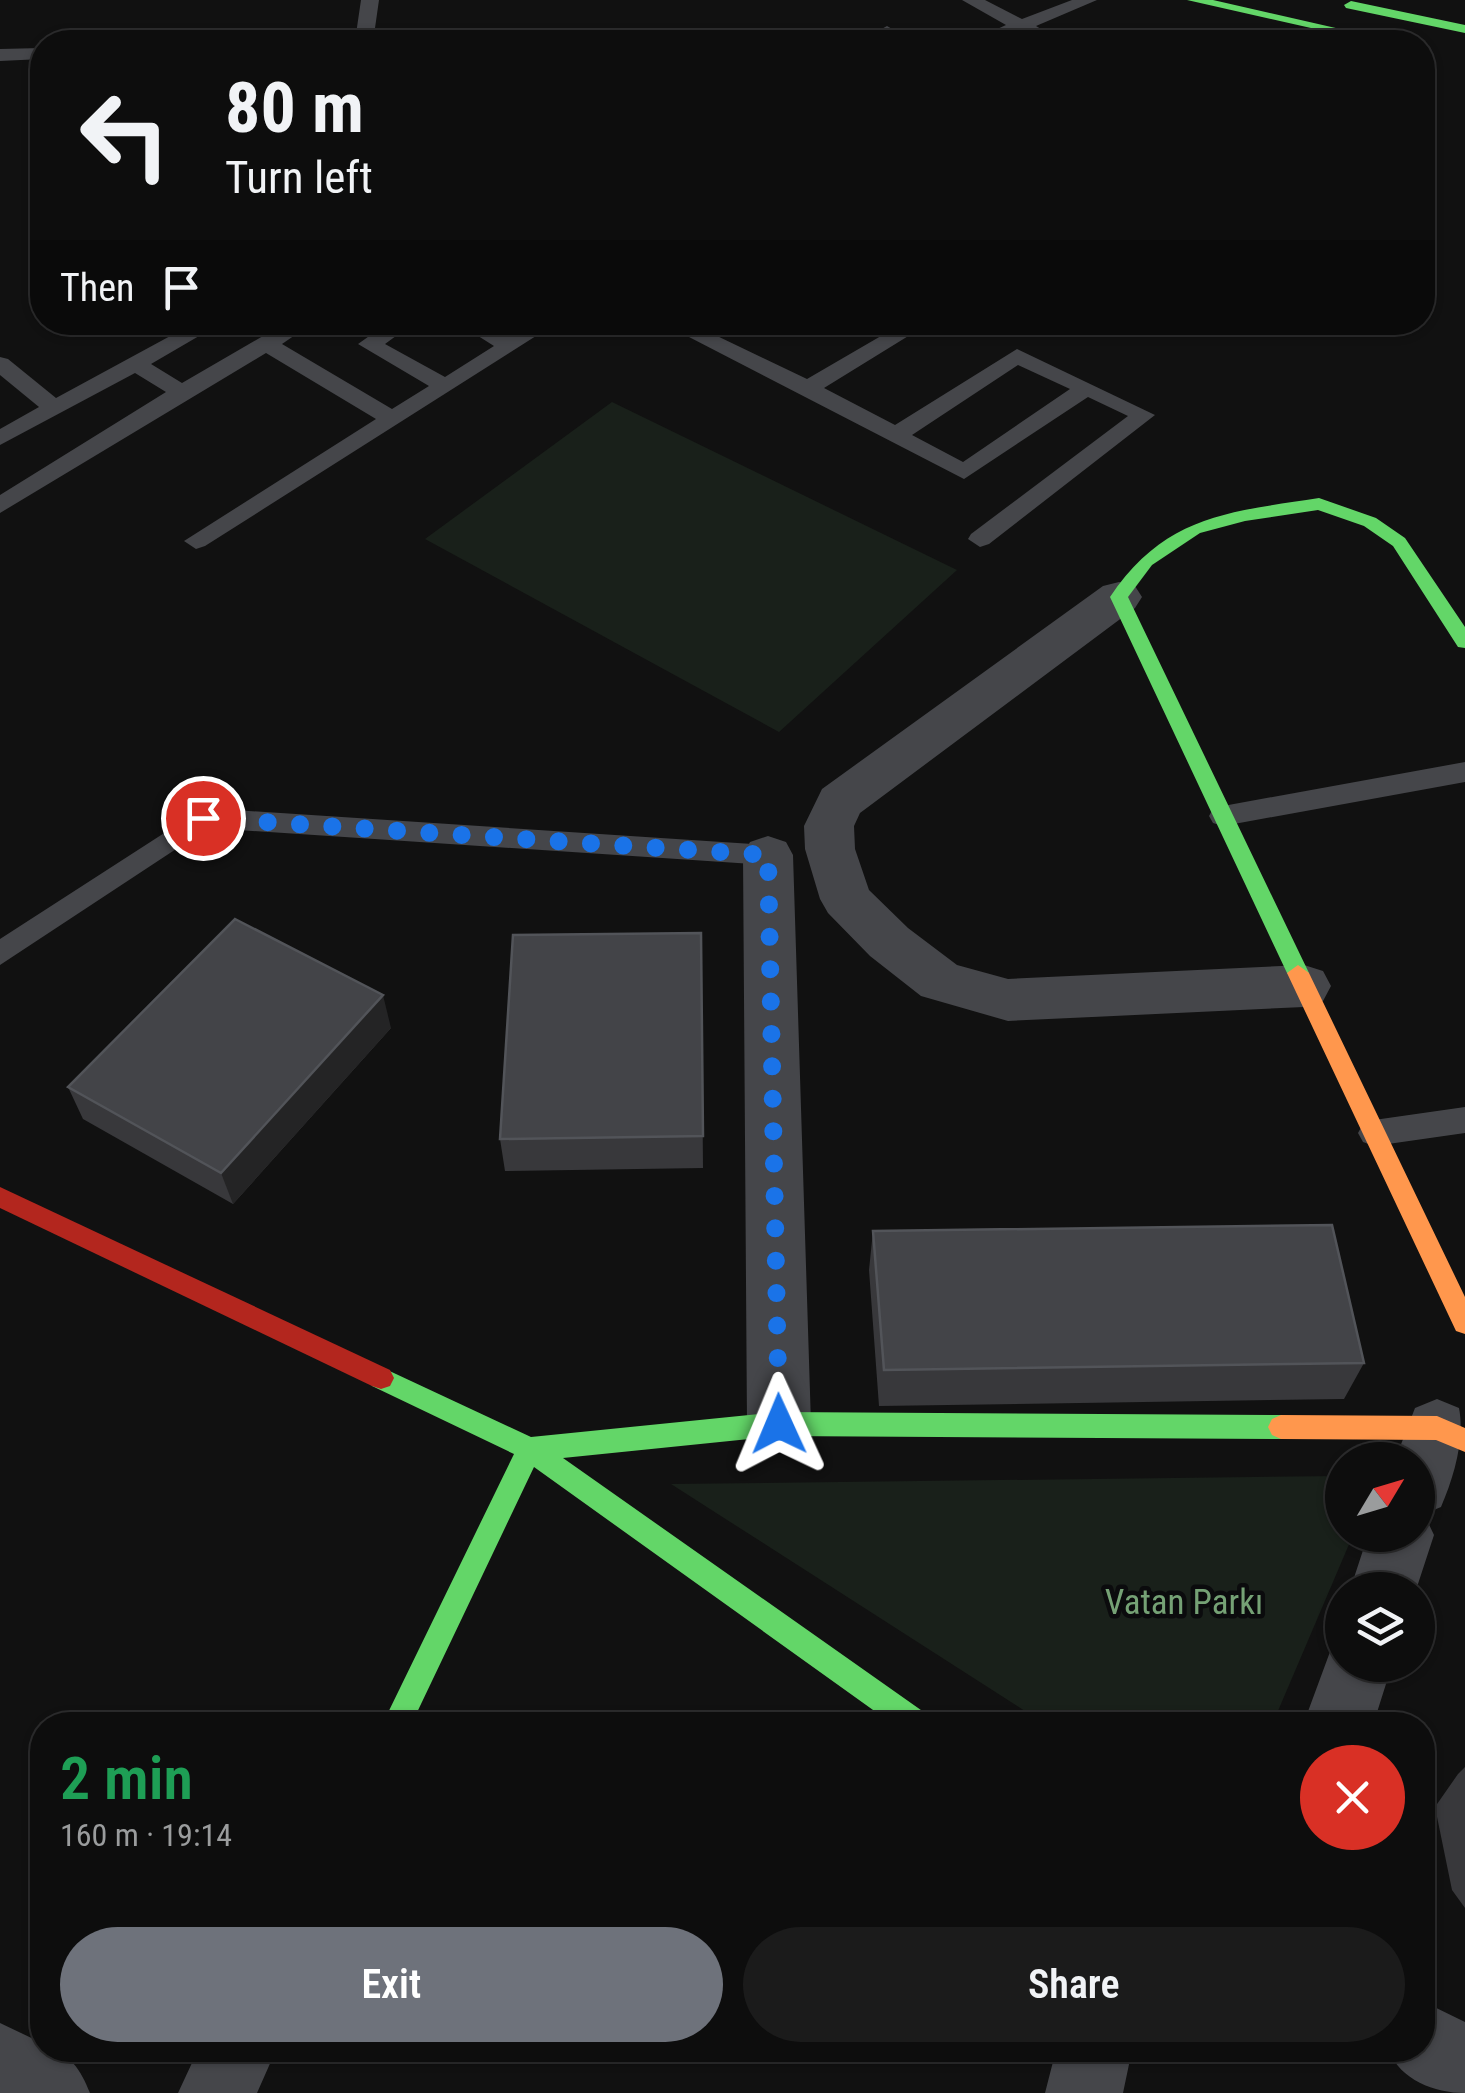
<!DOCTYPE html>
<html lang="en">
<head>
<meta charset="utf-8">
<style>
  :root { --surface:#0d0d0d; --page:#1b1b1b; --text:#f1f3f6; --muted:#9a9c9d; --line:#2d2d2e; --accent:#6e727b }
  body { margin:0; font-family:"Roboto Condensed",sans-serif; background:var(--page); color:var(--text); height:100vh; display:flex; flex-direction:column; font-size:38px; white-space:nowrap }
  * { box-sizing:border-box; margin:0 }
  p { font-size:32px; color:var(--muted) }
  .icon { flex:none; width:55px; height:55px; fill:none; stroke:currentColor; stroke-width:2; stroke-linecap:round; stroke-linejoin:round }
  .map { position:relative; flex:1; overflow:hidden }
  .side { position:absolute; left:30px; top:1712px; width:1405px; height:350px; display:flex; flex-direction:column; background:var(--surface); border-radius:40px; box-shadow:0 2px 8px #0004,0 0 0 2px var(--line) }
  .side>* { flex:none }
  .banner { position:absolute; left:30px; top:30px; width:1405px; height:305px; border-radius:40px; box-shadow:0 2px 8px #0004,0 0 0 2px var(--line); background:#0d0d0d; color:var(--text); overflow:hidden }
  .needle { width:65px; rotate:52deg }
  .controls { position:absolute; left:1325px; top:1442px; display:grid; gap:20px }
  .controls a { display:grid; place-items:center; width:110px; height:110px; border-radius:50%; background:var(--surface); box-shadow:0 2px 8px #0004,0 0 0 2px var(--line); font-size:50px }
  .pin { position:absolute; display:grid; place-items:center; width:85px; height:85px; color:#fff; margin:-42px; border:5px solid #fff; border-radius:50%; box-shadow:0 2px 10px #0007 }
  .me { position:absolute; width:110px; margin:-55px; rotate:359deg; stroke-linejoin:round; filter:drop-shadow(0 0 8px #0008) }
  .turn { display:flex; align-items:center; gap:35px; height:210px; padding:0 30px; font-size:45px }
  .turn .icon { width:130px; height:130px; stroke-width:2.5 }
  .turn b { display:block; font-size:70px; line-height:85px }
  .then { display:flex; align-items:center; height:95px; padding:0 30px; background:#0003; gap:20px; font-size:38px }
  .round { display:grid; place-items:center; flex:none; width:105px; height:105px; border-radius:52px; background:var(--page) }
  .headline { display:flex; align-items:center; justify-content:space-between; height:170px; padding:0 30px }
  h1 { font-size:60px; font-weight:600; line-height:75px; color:#1e9e55 }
  .action { display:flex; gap:20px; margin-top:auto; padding:20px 30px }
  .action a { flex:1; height:115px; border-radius:60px; background:var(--accent); color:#fff; font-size:40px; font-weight:600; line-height:115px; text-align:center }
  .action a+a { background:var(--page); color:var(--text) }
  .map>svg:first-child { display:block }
  .green { fill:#19201a }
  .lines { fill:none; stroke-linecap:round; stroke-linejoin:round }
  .lane { fill:#45464a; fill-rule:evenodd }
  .street { fill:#45464a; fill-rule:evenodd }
  .fast { fill:#63d668; fill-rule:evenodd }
  .slow { fill:#ff974d; fill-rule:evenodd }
  .jam { fill:#b3261e; fill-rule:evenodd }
  .wall { fill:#38383b }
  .shaded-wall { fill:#242425 }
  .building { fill:#434448; stroke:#525459; stroke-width:2.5 }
  .route { stroke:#1a73e8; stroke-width:18; stroke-dasharray:0 32.4 }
  .labels { text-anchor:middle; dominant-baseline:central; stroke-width:9; stroke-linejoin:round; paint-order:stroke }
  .near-park-label { font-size:35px; fill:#75a175; stroke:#0b0b0d }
</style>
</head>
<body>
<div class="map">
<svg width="1465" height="2093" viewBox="0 0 1465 2093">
  <rect width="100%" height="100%" fill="#111"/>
  <!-- green -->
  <path class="green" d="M612 402 957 570 779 732 425 539Z
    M1342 1476V1535H1353L1272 1725H1047L671 1484Z"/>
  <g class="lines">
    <!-- lane -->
    <path class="lane" d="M361 0H379L373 42H282L291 36 356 34Z
      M962 0H985L1022 19 1072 0H1097L1036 26 1062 42H1040L1020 32 993 42H969L1006 25Z
      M887 26 914 42H893L878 31Z
      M42 48V59L0 61V49Z
      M196 322H223L151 364 182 383 287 322H314L282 344 392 409 429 386 358 344 389 322H415L385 344 445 377 494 346 456 322H483L509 337 532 322H558L205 546 196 549 184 541 376 419 266 353 0 513V495L166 392 135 373 0 445V429L39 407 0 375V357L8 359 56 398Z
      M660 322H688L807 379 905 322H931L824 388 895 425 1017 349 1155 415 989 544 980 547 968 539 971 534 1128 416 1088 397 964 479ZM1018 365 1070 389 963 462 912 435Z
      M1465 762V782L1223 826 1213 823 1209 816 1213 809 1223 806Z
      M203 808 768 845 778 848 782 855 778 862 768 865 208 828 0 965V939Z
      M1465 1107V1133L1374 1146 1363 1142 1358 1133 1363 1124 1374 1120Z"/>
    <!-- street -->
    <path class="street" d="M1119 582 1135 586 1142 597 1135 608 860 813 854 826 855 849 869 890 908 928 957 965 1008 979 1304 965 1323 971 1331 986 1323 1001 1304 1007 1008 1021 921 996 870 956 828 913 820 899 805 849 804 826 822 789 1103 586Z
      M768 836 786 842 793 855 811 1424 801 1444 779 1453 757 1444 747 1424 743 855 750 842Z
      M1437 1399 1459 1408C1465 1439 1454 1477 1441 1507L1424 1514 1434 1535 1416 1590H1350L1368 1535H1418V1460H1395L1415 1408Z
      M1342 1638V1665H1392L1373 1725H1303L1334 1641Z
      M1422 2001 1465 2022V2093C1434 2093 1401 2080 1388 2050H1422Z
      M0 2023 42 2043V2050C70 2050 81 2071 90 2093H0Z
      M198 2050H276L257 2093H178Z
      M1056 2050H1132L1123 2093H1045Z"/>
    <!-- fast -->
    <path class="fast" d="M1187 0H1213L1397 42H1373Z
      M1351 1 1465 25V33L1346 8 1344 5Z
      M1319 498 1376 518 1405 538 1465 627V648L1458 647 1393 546 1364 526 1318 510 1245 521 1200 533 1152 565 1128 597 1309 973 1298 981 1287 973 1110 597C1165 515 1229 512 1319 498Z
      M381 1367 531 1437 779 1412 1281 1415 1290 1419 1294 1427 1290 1435 1281 1439 779 1436 563 1458 928 1715 932 1725H894L534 1467 411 1725H382L514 1454 372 1386 368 1378 372 1370Z"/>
    <!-- slow -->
    <path class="slow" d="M1298 965 1309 973 1465 1297V1334L1456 1331 1287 973Z
      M1281 1415 1437 1416 1465 1428V1452L1436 1440 1281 1439 1272 1435 1268 1427 1272 1419Z"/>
    <!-- jam -->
    <path class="jam" d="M0 1187 390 1370 394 1378 390 1386 381 1389 372 1386 0 1208Z"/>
  </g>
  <!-- wall -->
  <path class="wall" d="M701 933 703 1168 505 1171 500 1139Z
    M391 1028 233 1204 83 1119 68 1087Z
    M873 1231 1364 1363 1344 1399 879 1406 869 1270Z
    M1465 1767V1908L1452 1890 1435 1807 1458 1774Z"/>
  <!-- shaded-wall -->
  <path class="shaded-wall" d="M383 995 391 1028 233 1204 221 1173Z"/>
  <!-- building -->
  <path class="building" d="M235 919 383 995 221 1173 68 1087Z
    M701 933 703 1136 500 1139 513 935Z
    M1332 1225 1364 1363 884 1370 873 1231Z"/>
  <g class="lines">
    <!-- route -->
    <path class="route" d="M203 818 768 855 779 1424"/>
  </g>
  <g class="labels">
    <!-- near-park labels -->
    <g class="near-park-label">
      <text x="1184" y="1602">Vatan Parkı</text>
    </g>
  </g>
</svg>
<div class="controls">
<a><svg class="needle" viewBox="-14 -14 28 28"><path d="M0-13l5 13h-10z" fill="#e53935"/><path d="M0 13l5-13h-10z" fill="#9a9c9d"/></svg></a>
<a><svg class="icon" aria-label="layers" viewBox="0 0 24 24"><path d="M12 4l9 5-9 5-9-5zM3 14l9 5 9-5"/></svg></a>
</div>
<div class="pin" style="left:203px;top:818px;background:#d93025"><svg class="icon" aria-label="arrive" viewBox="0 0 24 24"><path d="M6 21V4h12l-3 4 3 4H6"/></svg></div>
<svg class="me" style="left:779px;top:1424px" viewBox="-20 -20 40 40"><path d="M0-17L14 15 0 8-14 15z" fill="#1a73e8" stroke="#fff" stroke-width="4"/></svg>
<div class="banner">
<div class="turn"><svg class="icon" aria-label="left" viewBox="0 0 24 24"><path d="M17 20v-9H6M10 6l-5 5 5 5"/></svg><div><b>80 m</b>Turn left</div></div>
<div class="then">Then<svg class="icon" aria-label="arrive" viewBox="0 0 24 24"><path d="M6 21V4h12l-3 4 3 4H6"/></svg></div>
</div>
<section class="side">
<div class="headline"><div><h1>2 min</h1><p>160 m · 19:14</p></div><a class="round" style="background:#d93025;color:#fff"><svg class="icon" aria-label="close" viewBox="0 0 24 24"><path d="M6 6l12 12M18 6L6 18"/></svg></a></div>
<div class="action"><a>Exit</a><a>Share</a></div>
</section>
</div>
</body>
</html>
